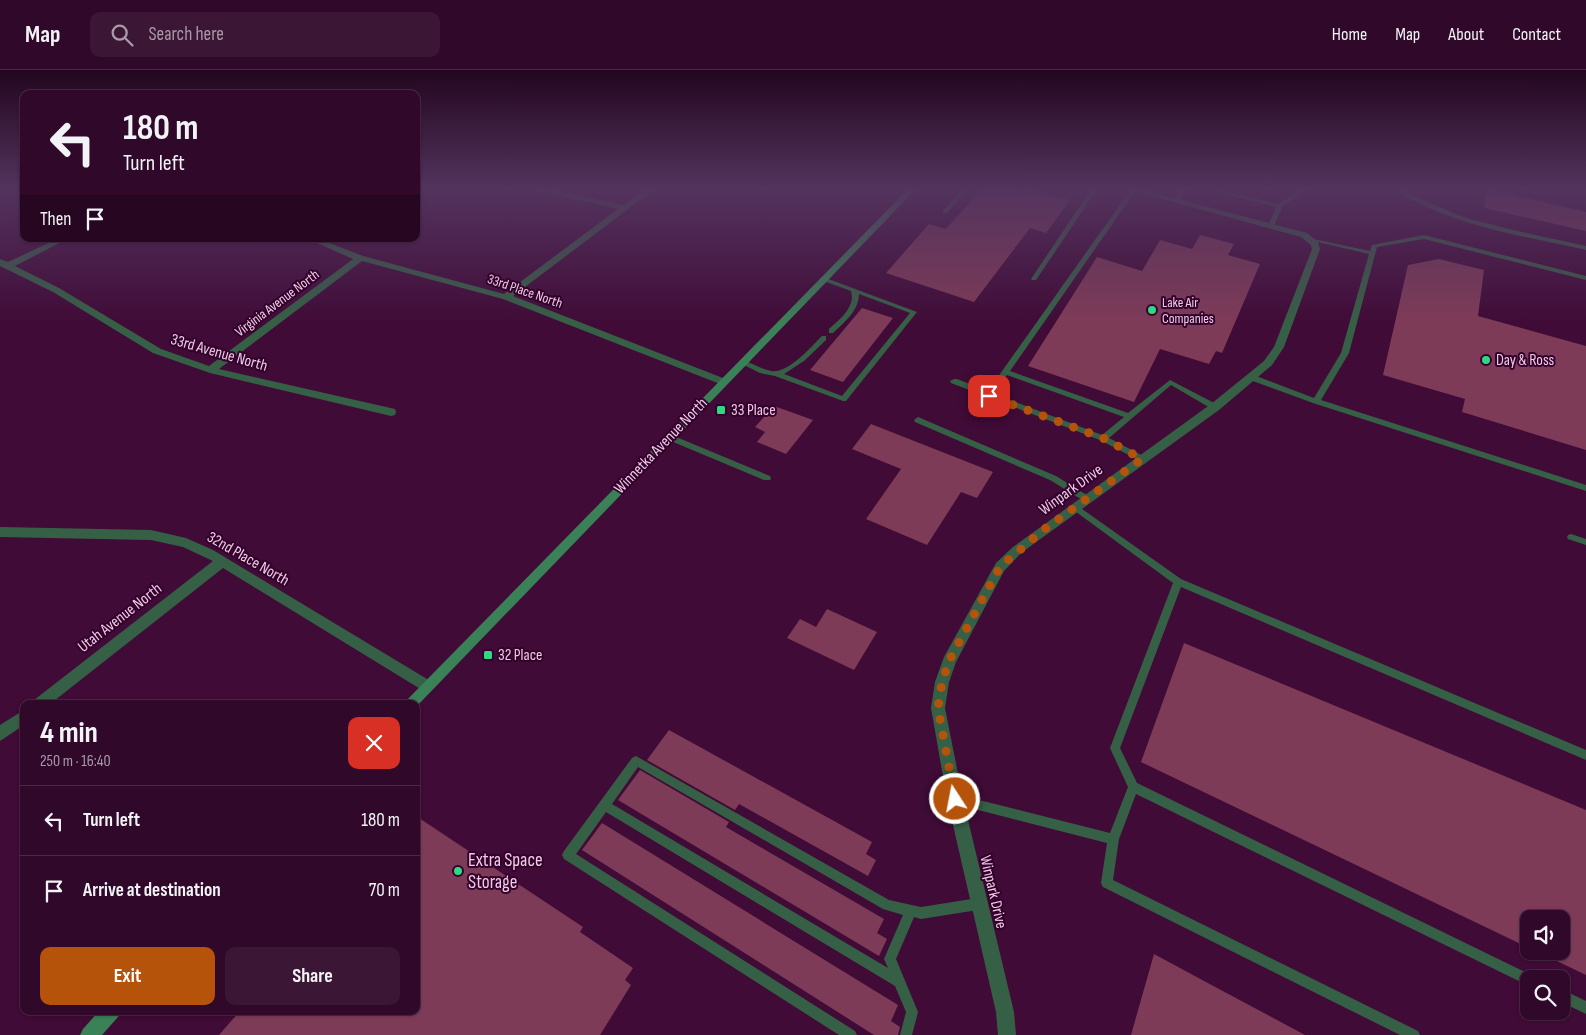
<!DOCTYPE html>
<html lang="en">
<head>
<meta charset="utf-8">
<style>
  :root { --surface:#300829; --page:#3c1635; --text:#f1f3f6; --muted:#a89aa8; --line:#4b2946; --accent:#b45309 }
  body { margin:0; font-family:"Sofia Sans Condensed",sans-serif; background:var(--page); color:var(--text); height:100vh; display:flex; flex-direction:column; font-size:19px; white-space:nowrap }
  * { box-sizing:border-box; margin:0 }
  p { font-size:16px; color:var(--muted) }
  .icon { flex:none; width:28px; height:28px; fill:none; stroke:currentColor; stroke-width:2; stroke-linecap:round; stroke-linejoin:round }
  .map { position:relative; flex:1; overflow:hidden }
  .drawer { position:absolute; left:20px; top:630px; width:400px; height:315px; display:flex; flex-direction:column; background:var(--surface); border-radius:10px; box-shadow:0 1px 4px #0004,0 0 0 1px var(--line) }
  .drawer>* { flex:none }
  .banner { position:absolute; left:20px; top:20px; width:400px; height:152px; border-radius:10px; box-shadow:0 1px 4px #0004,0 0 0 1px var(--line); background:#300829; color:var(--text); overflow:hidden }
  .tools { position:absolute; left:1520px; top:840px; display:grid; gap:10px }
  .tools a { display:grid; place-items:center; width:50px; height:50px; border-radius:10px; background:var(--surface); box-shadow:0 1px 4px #0004,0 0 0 1px var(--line); font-size:25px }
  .pin { position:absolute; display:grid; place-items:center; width:42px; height:42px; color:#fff; margin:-21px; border-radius:10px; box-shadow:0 2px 8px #0006 }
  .me { position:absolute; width:55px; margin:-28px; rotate:349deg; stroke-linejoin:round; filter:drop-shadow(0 0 4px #0008) }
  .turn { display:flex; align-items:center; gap:18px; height:105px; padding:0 20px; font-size:22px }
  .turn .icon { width:65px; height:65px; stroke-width:2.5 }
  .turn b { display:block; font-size:35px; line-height:42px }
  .then { display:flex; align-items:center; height:48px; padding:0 20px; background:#0003; gap:10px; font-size:19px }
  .round { display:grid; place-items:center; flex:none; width:52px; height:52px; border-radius:10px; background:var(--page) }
  .head { display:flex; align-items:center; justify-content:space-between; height:85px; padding:0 20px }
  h1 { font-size:30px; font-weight:700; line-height:38px }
  .primary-button { display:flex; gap:10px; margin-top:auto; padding:10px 20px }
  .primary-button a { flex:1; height:58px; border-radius:10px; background:var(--accent); color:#fff; font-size:20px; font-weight:700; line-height:58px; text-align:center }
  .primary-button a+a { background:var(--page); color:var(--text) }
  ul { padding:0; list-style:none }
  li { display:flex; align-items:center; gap:15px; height:70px; padding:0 20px; border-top:1px solid var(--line) }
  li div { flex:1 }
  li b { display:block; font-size:19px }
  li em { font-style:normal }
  header { display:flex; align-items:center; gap:30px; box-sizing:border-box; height:70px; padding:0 25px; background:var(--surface); border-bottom:1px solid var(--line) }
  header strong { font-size:24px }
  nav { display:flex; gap:28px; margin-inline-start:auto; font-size:18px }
  .search { width:350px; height:45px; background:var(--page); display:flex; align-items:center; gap:12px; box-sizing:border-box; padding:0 18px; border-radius:10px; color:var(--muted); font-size:19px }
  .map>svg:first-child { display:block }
  .building { fill:#7e3b57 }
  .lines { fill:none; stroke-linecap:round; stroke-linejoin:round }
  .service { fill:#366046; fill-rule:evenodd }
  .minor { fill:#366046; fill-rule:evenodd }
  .secondary { fill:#3a8157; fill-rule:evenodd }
  .route { stroke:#b45309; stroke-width:9; stroke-dasharray:0 16.2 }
  .poi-dot { fill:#2fd883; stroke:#34012d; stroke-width:2 }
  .labels { text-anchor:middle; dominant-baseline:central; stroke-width:4; stroke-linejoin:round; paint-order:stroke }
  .far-street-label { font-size:14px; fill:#edcce4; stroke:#34012d }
  .far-poi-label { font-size:14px; fill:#edcce4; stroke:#34012d; text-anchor:start }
  .street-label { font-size:16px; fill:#edcce4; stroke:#34012d }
  .poi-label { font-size:16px; fill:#edcce4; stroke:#34012d; text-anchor:start }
  .near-poi-label { font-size:19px; fill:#edcce4; stroke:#34012d; text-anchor:start }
</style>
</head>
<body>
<header>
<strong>Map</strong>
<div class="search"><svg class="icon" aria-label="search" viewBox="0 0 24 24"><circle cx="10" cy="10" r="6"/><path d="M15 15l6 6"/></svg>Search here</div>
<nav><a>Home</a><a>Map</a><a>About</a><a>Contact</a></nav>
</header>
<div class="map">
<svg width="1586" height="965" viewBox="0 0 1586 965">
  <rect width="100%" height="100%" fill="#400b37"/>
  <!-- building -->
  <path class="building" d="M982 118H1023L1070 130 1046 163 1030 158 974 232 886 203 929 154 946 159Z
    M1487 119 1586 142V161L1484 138Z
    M1200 165 1234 174 1228 185 1260 194 1222 283 1216 281 1209 294 1160 279 1134 332 1028 296 1097 187 1142 201 1160 170 1192 179Z
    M1439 189 1484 200 1478 246 1586 276V380L1462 342 1465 329 1383 305 1408 195Z
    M862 238 893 248 843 312 810 300Z
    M774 336 813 350 786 384 757 372 765 362 755 357Z
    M871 354 993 402 977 428 961 422 927 475 866 449 901 399 852 379Z
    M827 539 877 562 854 600 787 568 800 549 816 557Z
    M1184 573 1586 740V905L1536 881H1561V849H1529V878L1141 692Z
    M669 660 872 772 866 784 876 790 868 806 739 734 735 740 647 690Z
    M640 700 729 752 726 757 884 849 877 863 887 869 879 886 618 730Z
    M416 746 583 857 580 862 633 898 625 910 631 915 600 965H219L240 941H416Z
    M602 753 898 935 891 951 900 957 898 965H874L582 780Z
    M1154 884 1204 911 1305 965H1131Z"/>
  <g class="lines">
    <!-- service -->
    <path class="service" d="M963 118H969L947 143H943V141Z
      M1092 118H1098L1036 210H1032L1031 209Z
      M1180 118H1186L1178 132H1174L1173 131Z
      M1202 118H1211L1278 134 1303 118H1309L1282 137 1274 156 1271 158 1268 156 1276 137Z
      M1394 118H1401L1420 129 1466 148 1513 160 1586 176V180C1533 168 1477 160 1427 137 1416 132 1404 126 1394 118Z
      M1131 119 1136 120 1010 301 1128 343 1170 310 1218 335 1219 337 1218 339H1212L1171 315 1109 368 1145 387 1146 389 1142 392 1100 370 991 328H986L985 326 951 313 950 311 954 309H957L988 321ZM1007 305 1124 347 1102 365 994 324Z
      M1424 165 1586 206V210L1424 169 1377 177 1349 283 1321 330 1586 415V421L1313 333 1250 310 1249 308 1250 306H1256L1314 328 1341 283 1369 184 1309 170V168L1370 181 1372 175Z
      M823 207 917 242 846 331H843L775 306 760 303 738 292 742 290C752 293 761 299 771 301 788 304 811 277 822 266H826V270L804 291 784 304 842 326 910 243 859 224C859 240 845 252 833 263H829V259C839 250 856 237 851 221L821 210 820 209Z
      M918 347 1056 406 1090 427 1091 429 1087 432 1084 431 1050 410 915 352 914 350Z
      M669 364 770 406 771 408 770 410H764L666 369 665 367Z
      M1075 434 1181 509 1586 680V690L1181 517 1120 678 1137 713 1533 906 1535 909H1529V916L1136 724 1119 769 1113 810 1418 961 1420 965H1400L1103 817 1101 813 1107 773 951 733 950 729 951 725 955 724 1110 763 1128 717 1110 678 1173 513 1072 439 1071 437 1072 435Z
      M1571 464 1586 469V475L1568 469 1567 467 1568 465Z
      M636 686 889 830 921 837 978 828 982 830 984 834 982 838 978 840 921 849 914 847 896 889 918 942 912 965H900L906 942 895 916 606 742 576 784 855 961 857 965H839L564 789 562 785 564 781 632 688ZM638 697 883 839 903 845 884 889 888 898 612 734Z
      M1561 919 1586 931V944L1561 932Z"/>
    <!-- minor -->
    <path class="minor" d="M526 118H540L624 135 647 118H656L513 226 728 310V314H720L503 229 362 191 219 299 395 339 396 342 395 345 391 346 210 303 153 283 53 222 0 196V189L8 192 57 169H67L15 196 59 218 161 279 209 296 353 189 308 169H319L363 186 504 224 618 139Z
      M1122 118H1135L1307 163 1318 172 1320 179 1284 277 1272 295 1219 340 1021 483 1004 501 956 592 949 612 945 638 963 729 1014 942 1016 965H998L996 942 947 729 931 638 935 612 944 587 996 493 1013 477 1211 334 1264 291 1274 277 1312 179 1311 175 1301 167Z
      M0 457 151 460 186 468 213 480 432 612 434 616 432 620 427 622 422 620 223 498 50 634H32L34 630 213 491 183 477 151 470 0 467Z
      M24 640V655L0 671V655Z"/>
    <!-- secondary -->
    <path class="secondary" d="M909 118H917L416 637V634H403Z
      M99 941H121L118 947 102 965H80L83 959Z"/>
  </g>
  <!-- sky -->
  <linearGradient id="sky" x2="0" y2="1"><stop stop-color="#23061e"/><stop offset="0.47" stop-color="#53345e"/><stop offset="1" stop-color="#53345e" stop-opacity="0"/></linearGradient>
  <rect width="1586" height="253" fill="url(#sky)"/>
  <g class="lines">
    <!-- route -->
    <path class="route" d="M955 729 938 638 942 612 949 591 1000 497 1042 461 1142 389 1103 368 989 326"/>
  </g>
  <!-- markers -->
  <g class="poi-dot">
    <circle cx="1152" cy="240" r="5"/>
    <circle cx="1486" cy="290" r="5"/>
    <rect x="716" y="335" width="10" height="10" rx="2.5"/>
    <rect x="483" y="580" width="10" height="10" rx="2.5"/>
    <circle cx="458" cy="801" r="5"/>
  </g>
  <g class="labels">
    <!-- far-street labels -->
    <g class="far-street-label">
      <text transform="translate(525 221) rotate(19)">33rd Place North</text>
      <text transform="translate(277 233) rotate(-37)">Virginia Avenue North</text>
    </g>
    <!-- far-poi labels -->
    <g class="far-poi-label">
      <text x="1162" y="232">Lake Air<tspan x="1162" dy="16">Companies</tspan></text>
    </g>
    <!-- street labels -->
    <g class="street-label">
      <text transform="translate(219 283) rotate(16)">33rd Avenue North</text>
      <text transform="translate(661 376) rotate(-46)">Winnetka Avenue North</text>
      <text transform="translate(1071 420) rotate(-36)">Winpark Drive</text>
      <text transform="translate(248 489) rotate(30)">32nd Place North</text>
      <text transform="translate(120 548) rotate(-38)">Utah Avenue North</text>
      <text transform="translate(993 822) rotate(77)">Winpark Drive</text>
    </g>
    <!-- poi labels -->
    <g class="poi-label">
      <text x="1496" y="290">Day &amp; Ross</text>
      <text x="731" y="340">33 Place</text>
      <text x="498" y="585">32 Place</text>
    </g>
    <!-- near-poi labels -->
    <g class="near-poi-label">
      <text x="468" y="790">Extra Space<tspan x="468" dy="22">Storage</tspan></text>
    </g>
  </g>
</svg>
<div class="tools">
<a><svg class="icon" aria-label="sound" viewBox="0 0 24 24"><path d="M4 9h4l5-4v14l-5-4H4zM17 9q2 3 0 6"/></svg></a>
<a><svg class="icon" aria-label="search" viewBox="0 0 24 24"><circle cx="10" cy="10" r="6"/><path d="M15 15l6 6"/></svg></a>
</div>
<div class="pin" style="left:989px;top:326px;background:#d93025"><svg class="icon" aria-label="arrive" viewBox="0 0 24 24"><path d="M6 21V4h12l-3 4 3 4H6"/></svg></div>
<svg class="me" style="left:955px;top:729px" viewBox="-20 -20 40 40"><circle r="17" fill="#b45309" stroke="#fff" stroke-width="3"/><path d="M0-11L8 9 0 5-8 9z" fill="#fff"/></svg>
<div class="banner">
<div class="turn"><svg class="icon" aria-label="left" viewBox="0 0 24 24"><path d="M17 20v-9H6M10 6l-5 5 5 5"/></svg><div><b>180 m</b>Turn left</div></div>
<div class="then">Then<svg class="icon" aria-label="arrive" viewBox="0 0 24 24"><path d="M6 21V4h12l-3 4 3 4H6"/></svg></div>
</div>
<section class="drawer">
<div class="head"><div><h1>4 min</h1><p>250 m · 16:40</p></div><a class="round" style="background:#d93025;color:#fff"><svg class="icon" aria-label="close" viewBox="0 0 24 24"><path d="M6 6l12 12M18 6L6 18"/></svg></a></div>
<ul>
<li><svg class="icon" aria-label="left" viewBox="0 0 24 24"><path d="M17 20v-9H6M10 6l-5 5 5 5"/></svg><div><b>Turn left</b></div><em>180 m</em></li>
<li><svg class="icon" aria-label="arrive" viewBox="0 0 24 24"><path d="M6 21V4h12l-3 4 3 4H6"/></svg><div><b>Arrive at destination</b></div><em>70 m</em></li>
</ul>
<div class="primary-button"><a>Exit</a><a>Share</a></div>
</section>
</div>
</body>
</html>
